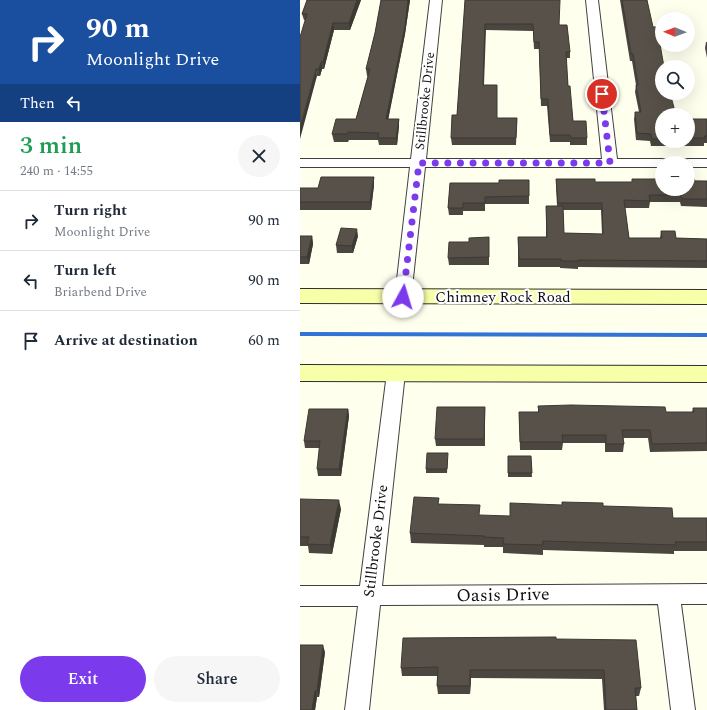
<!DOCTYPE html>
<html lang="en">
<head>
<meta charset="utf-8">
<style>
  :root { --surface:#fff; --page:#f6f6f7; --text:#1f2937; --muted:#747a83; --line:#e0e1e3; --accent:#7c3aed }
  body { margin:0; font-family:Spectral,serif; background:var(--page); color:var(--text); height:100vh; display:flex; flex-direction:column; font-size:15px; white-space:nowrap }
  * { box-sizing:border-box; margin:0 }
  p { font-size:13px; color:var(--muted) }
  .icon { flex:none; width:22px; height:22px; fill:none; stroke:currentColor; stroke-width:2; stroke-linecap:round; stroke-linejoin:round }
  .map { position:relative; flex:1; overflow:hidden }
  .details { display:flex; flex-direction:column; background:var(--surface); width:300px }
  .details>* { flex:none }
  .banner { background:#1a4fa0; color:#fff; overflow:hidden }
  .needle { width:26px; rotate:271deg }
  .tools { position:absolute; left:355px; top:12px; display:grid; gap:8px }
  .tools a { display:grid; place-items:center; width:40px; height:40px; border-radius:50%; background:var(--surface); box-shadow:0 4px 16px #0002; font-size:20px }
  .pin { position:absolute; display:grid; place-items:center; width:34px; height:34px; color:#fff; margin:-17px; border:2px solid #fff; border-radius:50%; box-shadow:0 1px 4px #0007 }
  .me { position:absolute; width:44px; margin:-22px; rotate:6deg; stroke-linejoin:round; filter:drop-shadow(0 0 3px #0008) }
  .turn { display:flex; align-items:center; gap:14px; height:84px; padding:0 20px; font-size:18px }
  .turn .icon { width:52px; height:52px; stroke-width:2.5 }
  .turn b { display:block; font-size:28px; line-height:34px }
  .then { display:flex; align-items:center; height:38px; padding:0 20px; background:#0003; gap:8px; font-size:15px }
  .round { display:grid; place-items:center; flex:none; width:42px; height:42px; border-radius:21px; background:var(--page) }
  .summary { display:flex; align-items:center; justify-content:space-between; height:68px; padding:0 20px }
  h1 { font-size:24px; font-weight:600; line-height:30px; color:#1e9e55 }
  .button { display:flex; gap:8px; margin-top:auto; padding:8px 20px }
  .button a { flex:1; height:46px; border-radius:24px; background:var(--accent); color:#fff; font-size:16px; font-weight:600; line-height:46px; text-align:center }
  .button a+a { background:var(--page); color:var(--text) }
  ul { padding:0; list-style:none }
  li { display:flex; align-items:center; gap:12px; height:60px; padding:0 20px; border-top:1px solid var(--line) }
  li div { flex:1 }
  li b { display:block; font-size:15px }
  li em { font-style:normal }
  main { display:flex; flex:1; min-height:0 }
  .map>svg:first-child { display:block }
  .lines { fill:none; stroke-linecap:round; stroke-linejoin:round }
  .stream { fill:#3173d6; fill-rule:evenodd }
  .street-casing { stroke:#404040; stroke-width:2 }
  .secondary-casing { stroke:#2f2f2f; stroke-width:2 }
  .street { fill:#fff; fill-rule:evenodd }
  .secondary { fill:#f8ffa9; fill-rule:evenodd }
  .wall { fill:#4b463f; fill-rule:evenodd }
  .shaded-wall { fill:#3d3933 }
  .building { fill:#575149; stroke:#3d3933 }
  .route { stroke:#7c3aed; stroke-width:7; stroke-dasharray:0 12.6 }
  .labels { text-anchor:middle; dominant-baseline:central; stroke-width:4; stroke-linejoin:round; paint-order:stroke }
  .far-street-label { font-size:13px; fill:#0d0d0d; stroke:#fff }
  .street-label { font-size:15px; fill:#0d0d0d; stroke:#fff }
  .near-street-label { font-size:18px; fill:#0d0d0d; stroke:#fff }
</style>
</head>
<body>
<main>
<section class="details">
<div class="banner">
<div class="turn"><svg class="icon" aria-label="right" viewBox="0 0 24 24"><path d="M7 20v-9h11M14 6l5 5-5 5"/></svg><div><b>90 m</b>Moonlight Drive</div></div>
<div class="then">Then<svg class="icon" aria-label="left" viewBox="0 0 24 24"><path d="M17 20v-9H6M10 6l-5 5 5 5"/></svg></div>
</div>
<div class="summary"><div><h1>3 min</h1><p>240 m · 14:55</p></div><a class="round"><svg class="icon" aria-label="close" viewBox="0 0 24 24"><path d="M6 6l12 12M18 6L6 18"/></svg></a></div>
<ul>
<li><svg class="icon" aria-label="right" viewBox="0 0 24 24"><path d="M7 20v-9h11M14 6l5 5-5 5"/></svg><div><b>Turn right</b><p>Moonlight Drive</p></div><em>90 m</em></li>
<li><svg class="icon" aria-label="left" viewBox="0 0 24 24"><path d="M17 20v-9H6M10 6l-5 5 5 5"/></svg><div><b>Turn left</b><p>Briarbend Drive</p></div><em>90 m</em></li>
<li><svg class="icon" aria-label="arrive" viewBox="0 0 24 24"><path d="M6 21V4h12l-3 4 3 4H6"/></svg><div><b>Arrive at destination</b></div><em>60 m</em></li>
</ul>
<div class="button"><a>Exit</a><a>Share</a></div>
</section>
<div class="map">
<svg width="407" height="710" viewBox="0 0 407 710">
  <rect width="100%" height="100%" fill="#ffe"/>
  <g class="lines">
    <!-- stream -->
    <path class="stream" d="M0 332 407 333V337L0 336Z"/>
    <defs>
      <path id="street" d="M130 0H142L126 159H302L286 0H298L317 159H362L367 160 369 163H362V167H125L111 297 109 301 103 303 97 301 95 297 110 167H0V159H111Z
        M388 159H407V167H388V163H381L383 160Z
        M96 366 102 368 105 373 82 586 407 584V604H381L395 710H371L358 604 80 605 69 710H45L58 606H0V586H60L87 373 90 368Z"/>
      <path id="secondary" d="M0 289 407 290V304L0 303Z
        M0 365 407 366V382L0 381Z"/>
    </defs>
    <!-- street casing -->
    <use href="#street" class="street-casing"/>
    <!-- secondary casing -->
    <use href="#secondary" class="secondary-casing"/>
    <!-- street -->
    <use href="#street" class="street"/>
    <!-- secondary -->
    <use href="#secondary" class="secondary"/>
  </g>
  <!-- wall -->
  <path class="wall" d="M7 0H61L50 30H34L24 69H22L20 76H17L5 20H4L2 14Z
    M81 0H110L105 34 88 119H99V126L97 145H79L78 140H49L48 142H34L32 134 56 119 68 76H67L66 69 75 33Z
    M165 0 259 25 270 52V58H266L268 86 273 121 287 138V145H270V142H250L247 106H241L239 49H234L233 31 186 30 184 85 197 118H217L216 145H152L151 138 157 115Z
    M320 0H347L362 115V141H388V119H407V143H404V146H351L350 141 336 140 334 119 335 112H339L335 92 336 85 332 61H330Z
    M406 42H407V58L405 48Z
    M74 177V185L71 210H0V188H18Z
    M256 179 295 182H332V179L407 181V207L381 206 380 202H350L349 208H325L329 238H360L361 231 376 238 407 239V268L278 267V269L260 268V267H218V237H246V206H257L256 186ZM263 210H301L302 234 264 233Z
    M150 183 229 196V204H185V211H163V215H149L148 208Z
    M0 236H12L13 244 9 264H0Z
    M58 236 53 253H37L36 245Z
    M189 237V265H149L148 258 169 242Z
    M238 406 366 412H392L393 408H407V451L350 452 348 438H323L324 444 323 452H305V443H263L262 450H220L219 412H238Z
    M185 407V446H136L135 439Z
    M48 409 49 416 41 476H18L17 469 20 448H5L4 441Z
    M208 456H231L232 477H208Z
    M148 457 147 473H126V469Z
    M0 499 41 509 32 554 9 553 8 546H0Z
    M139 504 180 516H210L303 506 373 518H407V551H374V554L243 550V555L203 553V547H184V545L111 543 110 533Z
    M256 639 341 688 339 696H336L337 710H304L302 679 171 678 170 694H138L137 686V676H102L101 668Z
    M25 652 19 697H17L15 710H0Z"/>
  <!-- shaded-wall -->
  <path class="shaded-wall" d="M57 0H61L50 30 49 23Z
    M108 0H110L105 34 87 126 86 119Z
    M33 23 34 30 24 69 23 62Z
    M21 62 22 69 20 76 19 69Z
    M16 69 17 76 0 139V128Z
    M99 119V126L97 145 96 138Z
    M74 177V185L71 210 70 202Z
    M57 229 58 236 53 253 52 246Z
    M12 236 13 244 9 264 7 257Z
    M48 409 49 416 41 476 39 469Z
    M39 500 41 509 32 554 30 545Z
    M23 645 25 652 19 697 17 691Z
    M170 670 171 678 170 694Z
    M15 691 17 697 15 710H12Z"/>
  <!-- building -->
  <path class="building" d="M7 0H57L49 23H33L23 62H21L19 69H16L0 128V37L7 14H2Z
    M81 0H108L105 26 86 119H99L96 138H78L79 133 48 132 47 134H32L36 119H56L70 69H66L75 33Z
    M165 0H260L259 25H267L270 52H266L268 86H270L273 121H286L287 138H271L270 135H250L248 99H241L239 42H234L233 24H185L183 85H197V118H217L216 138H151L152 115H157Z
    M322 0H347L353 27H357L364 67H362V93H370L376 115H362V139H352L351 134 337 133 335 112H341L336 85H338L333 54H331Z
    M388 119H407V136H404L405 138H388Z
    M21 177H74L70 202H0V188H18Z
    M388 178H394L395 181H407V199H382L381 195H349L350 201 324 200 329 238H362L361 231H375L376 238 407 239V261L278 260V261H261V259H219L218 237H247L246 206H263L264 233 303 234 302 203H258L256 179H295V182H332V179H362V189H388Z
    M199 180H229V196L185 197V203H163V208H148L150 183H199Z
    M41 228 57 229 52 246 36 245Z
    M0 236H12L7 257H0Z
    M189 237V257L148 258 149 242H169V238Z
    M271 405 365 407 366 412H394L393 408H407V443L352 444 350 430H322L324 444H306V435H262L263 442H220L219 412H239L238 406Z
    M137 407H185L184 439H135Z
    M9 409H48L39 469H17L20 441H4Z
    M127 453H148L147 469H126Z
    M208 456H231L232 473H208Z
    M114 497 139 498 138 504 180 505 179 515 210 516V503L262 505V502L303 503V506L372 508 373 518H407V542H375L376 545 243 541V545L203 544 204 538 184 537V536L110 533Z
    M0 499 39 500 30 545 7 544 9 537H0Z
    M256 637V639L336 640 341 688H335L337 710H306L304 670H170V686H137L138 667 101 668 103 638Z
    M0 645H23L17 691H15L12 710H0Z"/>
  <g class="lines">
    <!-- route -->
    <path class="route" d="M103 297 119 163H310L302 94"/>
  </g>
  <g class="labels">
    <!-- far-street labels -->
    <g class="far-street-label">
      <text transform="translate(125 101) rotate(-84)">Stillbrooke Drive</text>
    </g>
    <!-- street labels -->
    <g class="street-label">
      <text x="203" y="297">Chimney Rock Road</text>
      <text transform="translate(76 541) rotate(-83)">Stillbrooke Drive</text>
    </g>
    <!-- near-street labels -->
    <g class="near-street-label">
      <text transform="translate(203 595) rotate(-1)">Oasis Drive</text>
    </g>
  </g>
</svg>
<div class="tools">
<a><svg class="needle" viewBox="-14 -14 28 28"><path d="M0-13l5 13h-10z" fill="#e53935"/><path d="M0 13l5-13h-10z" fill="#747a83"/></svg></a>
<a><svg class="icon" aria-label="search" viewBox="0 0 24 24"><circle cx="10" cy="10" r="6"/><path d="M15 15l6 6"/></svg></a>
<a>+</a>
<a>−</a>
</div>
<div class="pin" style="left:302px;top:94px;background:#d93025"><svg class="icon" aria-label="arrive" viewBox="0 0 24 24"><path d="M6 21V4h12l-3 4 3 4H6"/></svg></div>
<svg class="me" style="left:103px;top:297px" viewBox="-20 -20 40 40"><circle r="19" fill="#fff"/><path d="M0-13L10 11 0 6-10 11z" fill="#7c3aed"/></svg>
</div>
</main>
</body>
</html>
